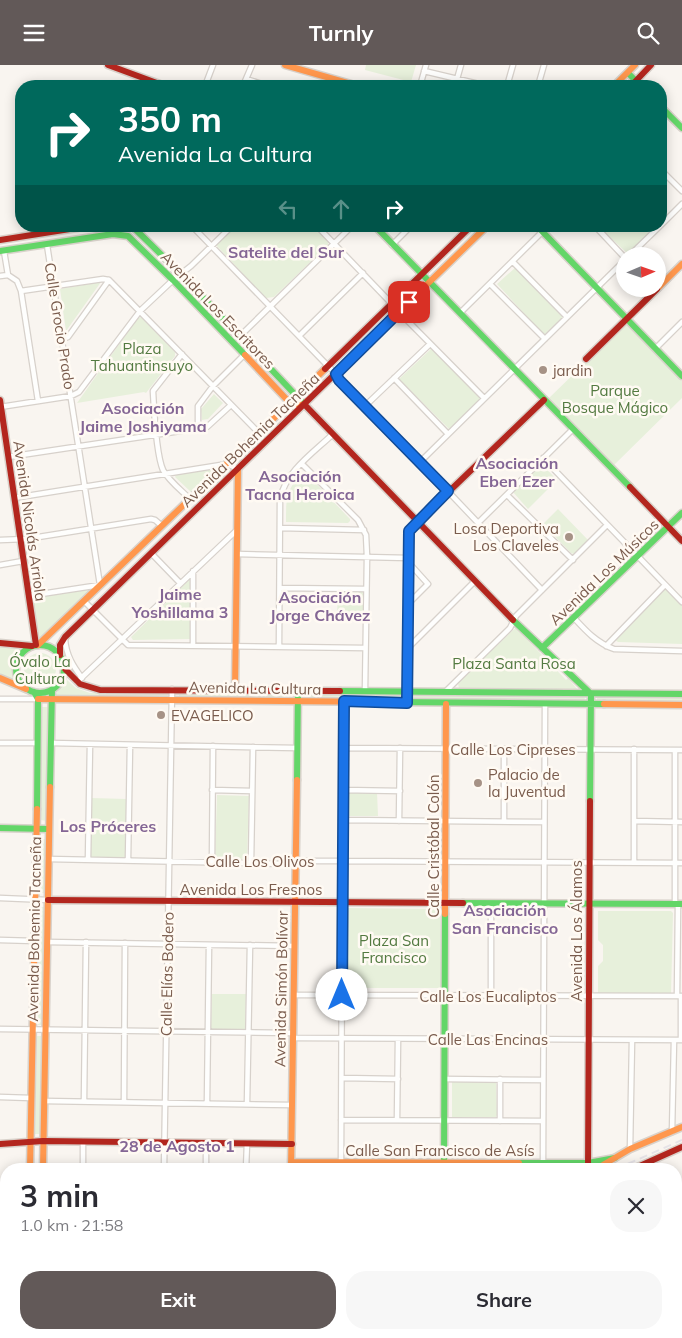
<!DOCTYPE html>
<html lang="en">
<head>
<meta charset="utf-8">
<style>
  :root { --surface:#fff; --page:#f7f7f7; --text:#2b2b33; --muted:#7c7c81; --accent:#625958 }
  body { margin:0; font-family:Mulish,sans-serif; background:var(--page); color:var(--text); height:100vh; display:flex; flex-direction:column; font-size:19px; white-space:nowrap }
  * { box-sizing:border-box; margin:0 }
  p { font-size:16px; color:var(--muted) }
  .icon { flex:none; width:28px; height:28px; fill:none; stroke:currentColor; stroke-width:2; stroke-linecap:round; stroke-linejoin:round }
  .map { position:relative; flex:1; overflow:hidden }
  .details { position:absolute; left:0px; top:1098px; width:682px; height:176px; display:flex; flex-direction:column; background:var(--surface); border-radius:20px 20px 0 0; box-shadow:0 2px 12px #0003 }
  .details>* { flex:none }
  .banner { position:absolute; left:15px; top:15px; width:652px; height:152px; border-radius:20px; box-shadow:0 2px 12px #0003; background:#00695c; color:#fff; overflow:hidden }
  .needle { width:32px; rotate:88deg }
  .tools { position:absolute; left:616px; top:182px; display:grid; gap:10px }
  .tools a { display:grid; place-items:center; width:50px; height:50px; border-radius:50%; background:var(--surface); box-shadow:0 2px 12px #0003; font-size:25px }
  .pin { position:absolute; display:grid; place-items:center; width:42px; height:42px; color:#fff; margin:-21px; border-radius:10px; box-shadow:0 2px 8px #0006 }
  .me { position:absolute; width:55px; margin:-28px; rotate:0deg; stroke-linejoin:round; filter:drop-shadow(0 0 4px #0008) }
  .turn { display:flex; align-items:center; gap:18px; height:105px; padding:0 20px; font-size:22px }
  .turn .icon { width:65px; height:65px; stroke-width:2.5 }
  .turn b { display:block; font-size:35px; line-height:42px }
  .lanes { display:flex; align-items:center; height:48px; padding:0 20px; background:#0003; justify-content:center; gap:25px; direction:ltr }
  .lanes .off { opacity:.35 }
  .round { display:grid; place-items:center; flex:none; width:52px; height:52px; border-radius:20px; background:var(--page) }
  .head { display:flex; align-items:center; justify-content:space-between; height:85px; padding:0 20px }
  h1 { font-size:30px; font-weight:700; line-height:38px }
  .primary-button { display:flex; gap:10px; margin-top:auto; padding:10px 20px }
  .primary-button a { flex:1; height:58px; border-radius:20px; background:var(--accent); color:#fff; font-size:20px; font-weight:700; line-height:58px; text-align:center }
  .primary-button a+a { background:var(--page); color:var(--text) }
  header { display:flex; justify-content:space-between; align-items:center; height:65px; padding:0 20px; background:var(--accent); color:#fff; font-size:22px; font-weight:700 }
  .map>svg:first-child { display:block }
  .green { fill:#e7f0db }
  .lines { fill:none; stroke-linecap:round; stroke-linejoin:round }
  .street-casing { stroke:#d7d1cb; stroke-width:7 }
  .fast-casing { stroke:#d9d2cb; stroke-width:9 }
  .slow-casing { stroke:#d9d2cb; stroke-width:9 }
  .jam-casing { stroke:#d9d2cb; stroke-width:9 }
  .street { stroke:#fefefd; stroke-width:4.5 }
  .fast { stroke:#63d668; stroke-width:6 }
  .slow { stroke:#ff974d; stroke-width:6 }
  .jam { stroke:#b3261e; stroke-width:6 }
  .rail { stroke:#e6e3e7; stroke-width:2; stroke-dasharray:8 5; stroke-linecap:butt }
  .route-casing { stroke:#114b97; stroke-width:12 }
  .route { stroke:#1a73e8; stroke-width:9 }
  .poi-dot { fill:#a69286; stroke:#fffaf3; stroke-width:2 }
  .labels { text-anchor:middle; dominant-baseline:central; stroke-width:5; stroke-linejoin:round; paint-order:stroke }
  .street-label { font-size:15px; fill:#7a5c4d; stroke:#fffaf3 }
  .park-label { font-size:15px; fill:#537a41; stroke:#fffaf3 }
  .poi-label { font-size:15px; fill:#7a5c4d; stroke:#fffaf3; text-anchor:start }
  .neighbourhood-label { font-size:16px; font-weight:bold; fill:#846695; stroke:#fffaf3 }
</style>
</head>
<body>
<header><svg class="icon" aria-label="menu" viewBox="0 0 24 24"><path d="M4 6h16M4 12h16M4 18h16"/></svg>Turnly<svg class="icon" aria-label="search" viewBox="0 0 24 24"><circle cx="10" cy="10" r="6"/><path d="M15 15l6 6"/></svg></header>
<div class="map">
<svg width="682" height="1273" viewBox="0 0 682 1273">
  <rect width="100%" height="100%" fill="#f9f5f0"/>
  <!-- green -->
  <path class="green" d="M366 0H416L411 17 365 5Z
    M233 161H314L328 176V180L274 232 266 233 215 179Z
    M598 161H655V163L628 189Z
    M516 202 563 252 544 270 497 219Z
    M101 217 66 266 60 224Z
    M141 252 175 287V291L146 328 144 327 77 338 101 304H110L105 299 138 253Z
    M626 258 682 316V333L613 401 548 334Z
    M432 283 481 334 449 364 399 314Z
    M214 329 223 338 208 354 202 355 201 344Z
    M542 399 557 415 528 444 513 427Z
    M212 404 214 406 191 427 175 412 176 410Z
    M305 407 350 454V456L348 458 286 457C286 434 286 422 305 407Z
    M558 444 588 475 574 489 571 488 543 459Z
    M190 514 191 574 133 575 131 572Z
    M91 522 93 524 43 571 39 573 32 536 33 532Z
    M663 523H668L682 538V579L618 577 615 575V572Z
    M338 524 365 525V553H337Z
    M516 563 521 565 520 567 566 615 568 613 577 624 459 623 458 619 460 616 512 566Z
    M0 581H21L12 598 14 615 0 610Z
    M24 604a16 16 0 1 1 32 0a16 16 0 1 1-32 0Z
    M67 615 76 623 90 628 167 629 168 631 166 632 57 631 55 630Z
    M179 628 290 629 291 632 290 633H179Z
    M304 629 400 630 402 633 400 634H303Z
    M413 630 584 631 585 634 584 635H413Z
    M597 632 682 633V637L597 636Z
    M42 642H48L47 756 41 755Z
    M348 727H377L378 751H347Z
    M217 730 249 731 247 795 215 794Z
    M91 733 127 734 126 792H90Z
    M41 774H46L45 828H40Z
    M40 842H45L43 960H38Z
    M348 843 440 844 441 923H348Z
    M598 846H671L673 848 671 930 598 928V901L603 896V880L598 875Z
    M212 929H246L245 965 211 964Z
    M37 971H43L41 1069H35Z
    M452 1016 496 1017 497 1050 496 1052H452Z"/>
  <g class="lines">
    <defs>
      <path id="street" d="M424 6 487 21
        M246 14 268 21
        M457 14 461 0
        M205 21 213 0
        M243 21 252 0
        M420 21 426 0
        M507 21 513 0
        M538 21 544 0
        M661 105 682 126
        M661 160 682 139
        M192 161 328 301 336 309 339 315 420 397 542 525
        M317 161 392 239
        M595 161 625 193
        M392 180 411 161
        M4 186 8 210
        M629 191 660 161
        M513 197 567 252
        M0 211 8 210 17 216 21 226 38 336
        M490 219 545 274
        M21 226 103 214 109 215 259 368
        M399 247 484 333
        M460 248 542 167
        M240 271 352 161
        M299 271 363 208
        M62 274 68 272 109 215
        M655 284 682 257
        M182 289 153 326C154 346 156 389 163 405 169 416 181 425 190 434
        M394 313 448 369
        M365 341 430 279
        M0 342 71 331 79 327 140 246 173 215 191 201 232 161
        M198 363V341L213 321 251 283
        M8 392 207 362 231 340
        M543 393 682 537
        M420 397 625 195
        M302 399 358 455 366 470 367 491 365 626
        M507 430 573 495
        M14 433 227 399 238 404
        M478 458 573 364
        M280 463 364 465
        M0 475 26 474 151 454 155 455 162 461
        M151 488 180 518
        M237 489 409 493
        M0 500 23 496
        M193 506V580
        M280 523 366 524
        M28 531 100 520 47 180
        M84 536 128 580 365 583
        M408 539 428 519 409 498
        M575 554C586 566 597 578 614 584L682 586
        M65 574C66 590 73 601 82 613
        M606 581 665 520
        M279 582 280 434C286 406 313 388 333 369
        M408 583 475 516
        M77 617 237 465
        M445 627 510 563 516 551 607 460
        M0 634H38
        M0 678H37
        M51 678 297 683
        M343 683 682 685
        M634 684V797
        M212 725 252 726
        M343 725 400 726
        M343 755 544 757
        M399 756 400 683
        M504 756V684
        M634 756 682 757
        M48 794 287 799 303 796H343L682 798
        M88 795 90 679
        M128 795 130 680
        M212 797 213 681
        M251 798 253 682
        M0 833 48 835
        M675 839V685
        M0 875 35 876
        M47 877 294 881
        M294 930 682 931
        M491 931V838
        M677 931 678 839
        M0 964 293 968
        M293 973 682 975
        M681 975V931
        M342 1013 398 1014
        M444 1014 543 1015
        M0 1032 31 1033
        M44 1036 292 1040
        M84 1036 86 877
        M124 1037 125 878
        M207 1038 209 880
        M247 1039 250 880
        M341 1055 543 1056
        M397 1055 398 974
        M500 1056V1014
        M672 1067 674 975
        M83 1076V1104
        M630 1084 632 975
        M341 1097 343 637
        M543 1098 545 639
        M164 1104 172 624
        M206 1104V1078
        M246 1104 247 1078
        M676 1147H682
        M0 1189H6
        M0 1235H6
        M397 1268V1273
        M161 1273V1268
        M205 1273V1268
        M243 1273V1268
        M540 1273V1268
        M682 1273V1268"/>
      <path id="fast" d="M628 8 641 21
        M661 42 682 63
        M132 161 181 209 304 339
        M375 161 630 422
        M537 161 682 311
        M0 186 113 169 128 171 173 215 245 290
        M513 555 591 629
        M16 604a24 24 0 1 1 48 0a24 24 0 1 1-48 0Z
        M542 583 682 448
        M340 626 682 629
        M34 627 38 634 37 744
        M395 637 604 639
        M297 715 298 625
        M50 722 52 625
        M590 736 591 629
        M0 763 48 764
        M463 838 682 839
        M519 1098H588L615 1093
        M444 1104 445 849
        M350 1273 358 1268
        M380 1273 387 1268"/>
      <path id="slow" d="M285 0 358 21
        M614 21 635 0
        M658 223 682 199
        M245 290 290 338 304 340
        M338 306 487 161
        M38 580 325 304
        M0 613 26 624
        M235 625 238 404
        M38 634 395 637
        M604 639 682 640
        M445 849 446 639
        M291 1097 519 1098
        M30 1104 37 744
        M43 1104 50 722
        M291 1104 297 715
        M596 1104 630 1084 682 1062
        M676 1266H682
        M29 1268V1273
        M40 1268V1273
        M588 1268V1273"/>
      <path id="jam" d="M108 0 165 21
        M631 21 651 0
        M0 175 89 161
        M586 294 657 224
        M325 304 471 161
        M0 335 36 580
        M304 339 513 555
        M630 422 682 476
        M0 578 32 581
        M60 590V580L65 572 338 306
        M65 604 80 619 100 625 340 626
        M407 638 409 465 544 335
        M48 835 463 838
        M0 1079 43 1076 292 1079
        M588 1104 590 736
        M633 1104 682 1082
        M289 1268V1273
        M443 1268V1273"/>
    </defs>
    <!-- street casing -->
    <use href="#street" class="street-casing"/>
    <!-- fast casing -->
    <use href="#fast" class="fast-casing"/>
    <!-- slow casing -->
    <use href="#slow" class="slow-casing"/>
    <!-- jam casing -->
    <use href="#jam" class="jam-casing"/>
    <!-- street -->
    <use href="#street" class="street"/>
    <!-- fast -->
    <use href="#fast" class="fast"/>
    <!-- slow -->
    <use href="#slow" class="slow"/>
    <!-- jam -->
    <use href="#jam" class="jam"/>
    <!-- rail -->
    <path class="rail" d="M616 1104 682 1075
      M364 1273 371 1268"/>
  </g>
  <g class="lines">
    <defs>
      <path id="route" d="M342 930 344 636 407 638 409 466 448 426 339 315 336 309 409 237"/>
    </defs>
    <!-- route casing -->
    <use href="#route" class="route-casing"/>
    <!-- route -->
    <use href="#route" class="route"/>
  </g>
  <!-- markers -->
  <g class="poi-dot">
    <circle cx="543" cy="305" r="5"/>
    <circle cx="569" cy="472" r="5"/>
    <circle cx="161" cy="650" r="5"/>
    <circle cx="478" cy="718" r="5"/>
  </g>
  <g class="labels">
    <!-- street labels -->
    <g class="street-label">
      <text transform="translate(218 245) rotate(46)">Avenida Los Escritores</text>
      <text transform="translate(60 261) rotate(81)">Calle Grocio Prado</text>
      <text transform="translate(250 375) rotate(-44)">Avenida Bohemia Tacneña</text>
      <text transform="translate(30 456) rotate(82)">Avenida Nicolás Arriola</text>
      <text transform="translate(604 507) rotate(-44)">Avenida Los Músicos</text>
      <text transform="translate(255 623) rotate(1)">Avenida La Cultura</text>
      <text x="513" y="684">Calle Los Cipreses</text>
      <text transform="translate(433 781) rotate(-90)">Calle Cristóbal Colón</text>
      <text x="260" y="796">Calle Los Olivos</text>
      <text x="251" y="824">Avenida Los Fresnos</text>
      <text transform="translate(34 864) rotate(-89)">Avenida Bohemia Tacneña</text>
      <text transform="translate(576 866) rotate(-90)">Avenida Los Álamos</text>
      <text transform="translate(167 909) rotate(-89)">Calle Elías Bodero</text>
      <text transform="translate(281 924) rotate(-89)">Avenida Simón Bolívar</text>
      <text x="488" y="931">Calle Los Eucaliptos</text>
      <text x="488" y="974">Calle Las Encinas</text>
      <text x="440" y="1085">Calle San Francisco de Asís</text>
    </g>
    <!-- park labels -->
    <g class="park-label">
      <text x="142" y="283">Plaza<tspan x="142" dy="17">Tahuantinsuyo</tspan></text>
      <text x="615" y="325">Parque<tspan x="615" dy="17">Bosque Mágico</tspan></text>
      <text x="40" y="596">Óvalo La<tspan x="40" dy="17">Cultura</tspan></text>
      <text x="514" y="598">Plaza Santa Rosa</text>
      <text x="394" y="875">Plaza San<tspan x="394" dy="17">Francisco</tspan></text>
    </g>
    <!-- poi labels -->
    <g class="poi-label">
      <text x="553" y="305">jardin</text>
      <text x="559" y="463" text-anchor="end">Losa Deportiva<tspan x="559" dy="17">Los Claveles</tspan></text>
      <text x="171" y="650">EVAGELICO</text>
      <text x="488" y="709">Palacio de<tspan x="488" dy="17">la Juventud</tspan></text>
    </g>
    <!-- neighbourhood labels -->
    <g class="neighbourhood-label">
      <text x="286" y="187">Satelite del Sur</text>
      <text x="143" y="343">Asociación<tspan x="143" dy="18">Jaime Joshiyama</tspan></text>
      <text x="517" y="398">Asociación<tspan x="517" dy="18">Eben Ezer</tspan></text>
      <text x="300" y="411">Asociación<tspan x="300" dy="18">Tacna Heroica</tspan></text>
      <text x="180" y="529">Jaime<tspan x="180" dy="18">Yoshillama 3</tspan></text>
      <text x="320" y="532">Asociación<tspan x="320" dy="18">Jorge Chávez</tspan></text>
      <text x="108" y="761">Los Próceres</text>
      <text x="505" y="845">Asociación<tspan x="505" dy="18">San Francisco</tspan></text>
      <text x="177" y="1081">28 de Agosto 1</text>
    </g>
  </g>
</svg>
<div class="tools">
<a><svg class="needle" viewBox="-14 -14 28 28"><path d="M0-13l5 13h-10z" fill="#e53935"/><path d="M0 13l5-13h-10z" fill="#7c7c81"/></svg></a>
</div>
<div class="pin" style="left:409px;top:237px;background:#d93025"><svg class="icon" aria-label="arrive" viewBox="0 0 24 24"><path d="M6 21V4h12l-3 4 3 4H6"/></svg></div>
<svg class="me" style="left:342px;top:930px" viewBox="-20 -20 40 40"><circle r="19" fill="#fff"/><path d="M0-13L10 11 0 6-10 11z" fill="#1a73e8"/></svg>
<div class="banner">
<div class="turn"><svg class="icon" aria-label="right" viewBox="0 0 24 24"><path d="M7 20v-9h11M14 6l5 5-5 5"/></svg><div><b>350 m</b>Avenida La Cultura</div></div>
<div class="lanes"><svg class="icon off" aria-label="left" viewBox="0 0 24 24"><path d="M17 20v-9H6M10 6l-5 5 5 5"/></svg><svg class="icon off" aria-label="ahead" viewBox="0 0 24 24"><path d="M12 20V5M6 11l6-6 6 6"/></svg><svg class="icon" aria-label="right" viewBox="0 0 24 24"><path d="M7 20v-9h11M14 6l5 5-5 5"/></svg></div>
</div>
<section class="details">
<div class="head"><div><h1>3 min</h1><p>1.0 km · 21:58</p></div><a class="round"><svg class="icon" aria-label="close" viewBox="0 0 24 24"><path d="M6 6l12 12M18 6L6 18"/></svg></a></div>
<div class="primary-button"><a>Exit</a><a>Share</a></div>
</section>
</div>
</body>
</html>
